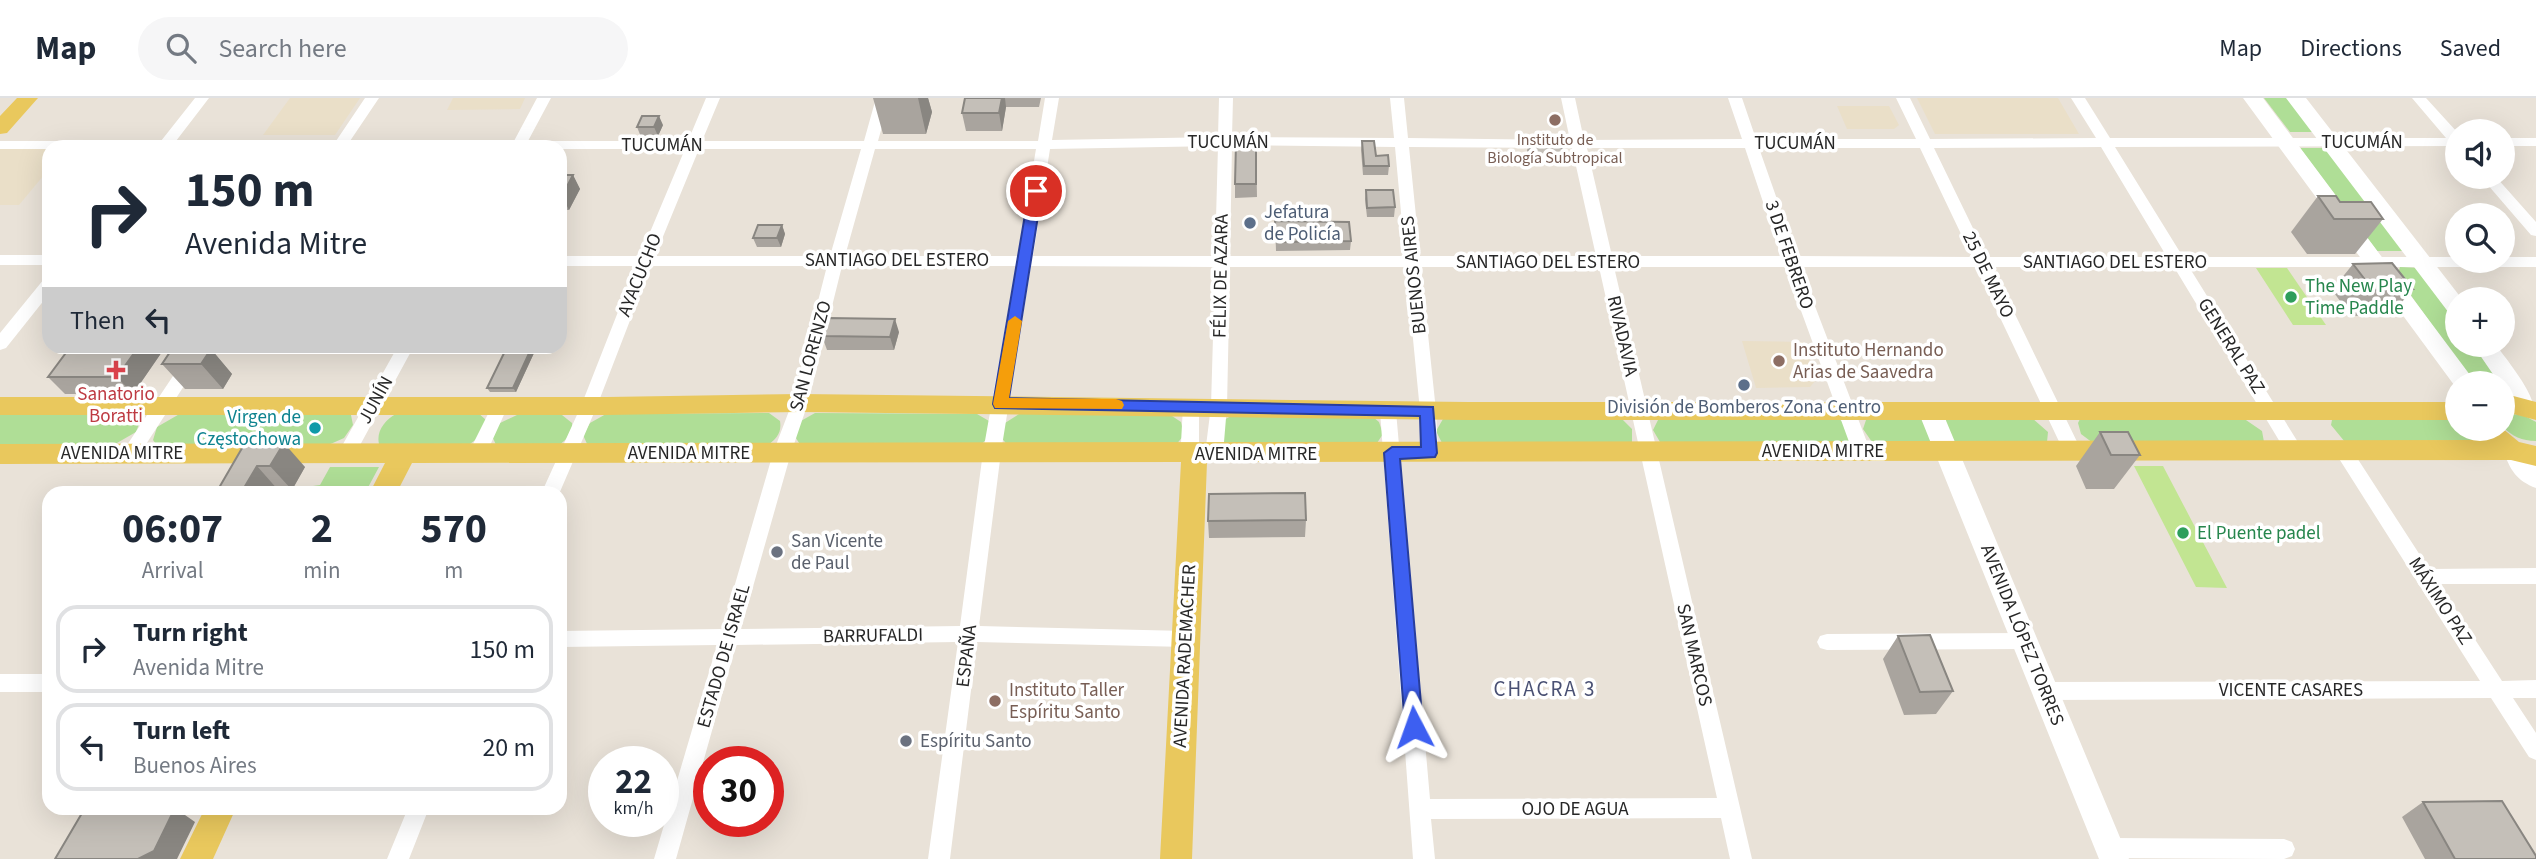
<!DOCTYPE html>
<html lang="en">
<head>
<meta charset="utf-8">
<style>
  :root { --surface:#fff; --page:#f6f6f7; --text:#1f2937; --muted:#747a83; --line:#e0e1e3 }
  body { margin:0; font-family:"Source Sans 3",sans-serif; background:var(--page); color:var(--text); height:100vh; display:flex; flex-direction:column; font-size:26px; white-space:nowrap }
  * { box-sizing:border-box; margin:0 }
  p { font-size:23px; color:var(--muted) }
  .icon { flex:none; width:38px; height:38px; fill:none; stroke:currentColor; stroke-width:2; stroke-linecap:round; stroke-linejoin:round }
  .map { position:relative; flex:1; overflow:hidden }
  .side { position:absolute; left:42px; top:388px; width:525px; height:329px; display:flex; flex-direction:column; background:var(--surface); border-radius:21px; box-shadow:0 7px 28px #0002 }
  .side>* { flex:none }
  .guide { position:absolute; left:42px; top:42px; width:525px; height:214px; border-radius:21px; box-shadow:0 7px 28px #0002; background:#fff; color:var(--text); overflow:hidden }
  .tools { position:absolute; left:2445px; top:21px; display:grid; gap:14px }
  .tools a { display:grid; place-items:center; width:70px; height:70px; border-radius:50%; background:var(--surface); box-shadow:0 7px 28px #0002; font-size:35px }
  .speed { position:absolute; left:588px; top:648px; display:flex; gap:14px; font-size:35px; font-weight:700; text-align:center }
  .speed>* { display:grid; place-content:center; width:91px; height:91px; border-radius:50%; background:var(--surface); box-shadow:0 7px 28px #0002; line-height:1 }
  .speed small { font-size:18px; font-weight:400 }
  .speed .limit { border:10px solid #d22; background:#fff; color:#111 }
  .pin { position:absolute; display:grid; place-items:center; width:60px; height:60px; color:#fff; margin:-30px; border:4px solid #fff; border-radius:50%; box-shadow:0 2px 7px #0007 }
  .me { position:absolute; width:77px; margin:-38px; rotate:356deg; stroke-linejoin:round; filter:drop-shadow(0 0 5px #0008) }
  .turn { display:flex; align-items:center; gap:24px; height:147px; padding:0 28px; font-size:32px }
  .turn .icon { width:91px; height:91px; stroke-width:2.5 }
  .turn b { display:block; font-size:49px; line-height:60px }
  .then { display:flex; align-items:center; height:66px; padding:0 28px; background:#0003; gap:14px; font-size:26px }
  .eta { display:flex; justify-content:space-evenly; align-items:center; height:119px; text-align:center }
  .eta b { font-size:42px; font-weight:700; line-height:49px }
  ul { padding:0; list-style:none }
  li { display:flex; align-items:center; gap:21px; height:88px; margin:0 14px 10px; padding:0 14px; border:4px solid var(--line); border-radius:21px }
  li div { flex:1 }
  li b { display:block; font-size:26px }
  li em { font-style:normal }
  header { display:flex; align-items:center; gap:42px; box-sizing:border-box; height:98px; padding:0 35px; background:var(--surface); border-bottom:2px solid var(--line) }
  header strong { font-size:33px }
  nav { display:flex; gap:38px; margin-inline-start:auto; font-size:24px }
  .search { width:490px; height:63px; background:var(--page); display:flex; align-items:center; gap:18px; box-sizing:border-box; padding:0 24px; border-radius:38px; color:var(--muted); font-size:26px }
  .map>svg:first-child { display:block }
  .education { fill:#eadfc8 }
  .green { fill:#afde96 }
  .pitch { fill:#c2e592 }
  .lines { fill:none; stroke-linecap:round; stroke-linejoin:round }
  .minor { fill:#fff; fill-rule:evenodd }
  .secondary { fill:#fff; fill-rule:evenodd }
  .primary { fill:#e9c85d; fill-rule:evenodd }
  .wall { fill:#a9a49e }
  .shaded-wall { fill:#898681 }
  .building { fill:#c4bfb8; stroke:#898681; stroke-width:2 }
  .route { fill:#3d5ff1; stroke:#283e9d; stroke-width:2 }
  .slow { fill:#f59e0b }
  .education-dot { fill:#8d6e63; stroke:#fff; stroke-width:2.5 }
  .service-dot { fill:#5c6f8a; stroke:#fff; stroke-width:2.5 }
  .leisure-dot { fill:#2e9e5b; stroke:#fff; stroke-width:2.5 }
  .health-dot { fill:#e0444e; stroke:#fff; stroke-width:2.5 }
  .culture-dot { fill:#0f9aa8; stroke:#fff; stroke-width:2.5 }
  .worship-dot { fill:#6b7280; stroke:#fff; stroke-width:2.5 }
  .labels { text-anchor:middle; dominant-baseline:central; stroke-width:7; stroke-linejoin:round; paint-order:stroke }
  .far-education-label { font-size:16px; fill:#785e54; stroke:#fff }
  .street-label { font-size:19px; fill:#272727; stroke:#fff }
  .service-label { font-size:19px; fill:#4e5e75; stroke:#fff; text-anchor:start }
  .leisure-label { font-size:19px; fill:#27864d; stroke:#fff; text-anchor:start }
  .education-label { font-size:19px; fill:#785e54; stroke:#fff; text-anchor:start }
  .health-label { font-size:19px; fill:#be3a42; stroke:#fff }
  .culture-label { font-size:19px; fill:#0d838f; stroke:#fff; text-anchor:end }
  .worship-label { font-size:19px; fill:#5b616d; stroke:#fff; text-anchor:start }
  .neighbourhood-label { font-size:21px; letter-spacing:2px; fill:#4a5174; stroke:#fff }
</style>
</head>
<body>
<header>
<strong>Map</strong>
<div class="search"><svg class="icon" aria-label="search" viewBox="0 0 24 24"><circle cx="10" cy="10" r="6"/><path d="M15 15l6 6"/></svg>Search here</div>
<nav><a>Map</a><a>Directions</a><a>Saved</a></nav>
</header>
<div class="map">
<svg width="2536" height="761" viewBox="0 0 2536 761">
  <rect width="100%" height="100%" fill="#e9e2d8"/>
  <!-- education -->
  <path class="education" d="M290 0H360L335 37H263Z
    M453 0H525L520 11 447 12Z
    M1917 0H2058L2079 36H1935Z
    M1837 8H1889L1899 27 1894 31H1847Z
    M68 48 49 49V71L19 107H0V49Z
    M1742 243 1803 244 1816 282 1810 289 1756 290Z"/>
  <!-- green -->
  <path class="green" d="M2264 0H2289L2316 34H2290Z
    M2300 50H2330L2408 153H2377Z
    M2400 169 2419 170 2457 216V247H2480L2510 286 2514 298 2503 300 2502 285H2477L2470 280 2397 178Z
    M0 314 139 317 141 321 136 334 110 349H0Z
    M183 314 351 317 353 327 344 340 326 348 156 346 153 342 157 329Z
    M477 314 486 322 478 340 470 346H379C376 333 385 322 396 316Z
    M769 315 780 323C782 335 776 341 768 347L588 348 583 337 590 325 606 316Z
    M815 315 977 316 989 323 986 342 980 347 801 348 794 337 799 324Z
    M2506 315 2525 318 2536 324V343C2522 343 2512 338 2503 329V317Z
    M1019 316H1169L1181 324 1184 337 1175 348 1009 349 1000 338 1005 325Z
    M517 317H562L572 325C573 336 566 342 557 349H497L492 338 500 325Z
    M1231 318 1373 319 1379 324 1383 336 1375 348 1221 346 1222 323Z
    M1916 318 1924 323 1931 342 1928 347 1872 344 1863 331 1867 319Z
    M2457 318V331H2477L2482 342 2345 344 2331 327 2332 322Z
    M1836 319 1843 324 1850 343 1847 348 1660 344 1653 332 1659 320Z
    M2031 319 2048 334 2047 344 1955 345 1944 325 1947 321Z
    M1621 320 1632 331V344L1442 345 1436 333 1443 321Z
    M2243 320 2262 333 2264 344 2093 345 2081 336 2078 325 2080 321Z
    M330 369H379L365 395H309L313 388 320 387Z"/>
  <!-- pitch -->
  <path class="pitch" d="M2256 170H2287L2326 227H2293Z
    M2134 368H2163L2227 490 2196 489Z"/>
  <g class="lines">
    <!-- minor -->
    <path class="minor" d="M195 0H209L176 43H336L365 0H379L350 43H514L537 0H551L528 43H688L706 0H720L702 43H864L876 0H890L878 43H1038L1045 0H1059L1052 42 1218 39 1219 0H1233L1232 39 1394 40 1390 0H1404L1408 40 1570 42 1561 0H1575L1584 42 1742 41 1728 0H1742L1756 41H1916L1896 0H1910L1930 41 2096 40 2071 0H2085L2110 40H2446L2412 0H2426L2457 34V48L2115 49 2183 159H2457V163H2502V159H2536V169H2189L2301 349 2304 354 2301 359H2289L2174 169H1992L2082 354 2079 359H2067L2064 354 1976 169H1800L1870 352 1867 357H1855L1852 352 1785 169H1614L1752 761H1730L1721 720 1431 721 1435 761H1413L1380 313 1388 307 1396 313 1430 701 1717 700 1599 169H1421L1436 313 1438 355 1435 360H1423L1420 355V313L1406 169H1230L1227 308 1223 356 1220 361H1208L1205 356 1211 308 1215 169 1031 168 1001 354 979 528 1186 533 1193 535 1196 541 1193 547 1186 549 977 544 950 761H928L958 544 736 547 676 761H654L717 547 560 549V533L722 531 773 355 792 305 827 168H651L597 308 559 396H541L581 308 636 168H560V158H640L685 51H560V49H49V51H0V43H161ZM1232 47 1395 49 1405 158H1230ZM1218 48 1215 158H1033L1050 51ZM1409 49 1572 50 1596 158H1420ZM2101 49 2167 159H1987L1934 50ZM1587 50H1745L1781 158H1612ZM1759 50H1920L1972 159 1797 158ZM699 51H861L830 158H655ZM875 51H1036L1018 158H845ZM842 168H1016L983 354 960 528 741 531 791 355 808 305Z
      M2502 40H2536V48H2502Z
      M2481 79H2496L2536 124V138L2531 137Z
      M0 157H49V167H0Z
      M49 180V196L6 250 0 252V235L44 181Z
      M193 248H210L137 360H125L122 355 125 350Z
      M398 248H414L353 360H341L338 355Z
      M500 302 508 308 487 354 484 359H472L469 354 494 304Z
      M1191 302 1199 308V345L1203 356 1200 361H1188L1181 345 1183 308Z
      M2344 347 2350 349 2429 471 2536 470V486H2439L2502 583 2536 582V600H2513L2536 635V662L2529 659 2491 600 2045 602 2038 599 2035 593 2038 587 2045 584 2480 583 2338 359 2335 354 2338 349Z
      M2025 535 2032 537 2035 543 2032 549 2025 551 1827 552 1820 550 1817 544 1820 538 1827 536Z
      M0 576H49V594H0Z
      M408 710H429L409 761H387Z
      M2110 740 2284 741 2292 744 2295 751 2292 758 2284 761 2110 760 2102 757 2099 750 2102 743Z"/>
    <!-- secondary -->
    <path class="secondary" d="M2243 0H2263L2476 285H2457V291Z
      M2286 0H2306L2462 201H2457V218L2449 215Z
      M2473 247H2496C2507 262 2536 297 2534 314L2526 317 2518 314 2502 290V285H2499Z
      M1930 304 1938 307 1942 313 2129 761H2099L1918 313 1922 307Z
      M2516 345 2525 347 2531 364 2536 367V390C2517 383 2510 372 2504 354L2507 347Z"/>
    <!-- primary -->
    <path class="primary" d="M17 0H38L7 35 0 36V18Z
      M2502 295 2536 304V322L2502 313Z
      M800 296 1468 304H2457V322H1468L800 314 607 317H0V299H607Z
      M2502 330 2519 344 2536 348V368L2511 362 1207 364 1192 761H1160L1181 364 412 365 396 396H369L385 365 0 366V346L2483 342 2474 331Z
      M205 710H236L213 761H180Z"/>
  </g>
  <!-- wall -->
  <path class="wall" d="M873 0H928L932 14 926 36H883Z
    M965 0H1041L1039 9H1006L1002 33H966L962 15Z
    M663 27 658 38 641 39 637 29Z
    M1362 43 1376 58 1389 68 1388 77H1363L1361 52Z
    M1529 44 1563 57 1561 66H1530L1527 53Z
    M1256 45 1257 99 1235 100V86Z
    M560 77H573L580 91 569 112H560Z
    M1366 92 1395 109 1394 119H1367L1365 101Z
    M2318 98 2340 104 2383 121 2355 156H2307L2291 134Z
    M1275 123 1351 143 1350 152 1276 153Z
    M782 127 785 136 781 149H757L753 140Z
    M2353 166 2413 191 2391 217 2351 218 2332 192Z
    M899 234 894 252H827L822 238Z
    M166 248 133 296H65L48 279Z
    M202 248 204 251H211L232 276 223 291H185L162 266Z
    M531 251 534 255 516 294H490L487 290Z
    M2100 334 2140 357 2114 391H2086L2076 368Z
    M245 345 305 369 292 392 279 393 277 396H216Z
    M1306 422 1305 439 1209 440 1208 423Z
    M1898 538 1953 593 1936 616 1904 617 1883 561Z
    M2423 704 2536 761H2425L2402 719Z"/>
  <!-- shaded-wall -->
  <path class="shaded-wall" d="M918 0H928L932 14 926 36Z
    M1002 0H1005L1006 9 1002 33 999 15Z
    M659 18 663 27 658 38 654 29Z
    M573 77 580 91 569 112 562 98Z
    M782 127 785 136 781 149 777 140Z
    M895 221 899 234 894 252 890 239Z
    M139 248H166L133 296 117 279Z
    M200 248H202L208 255 211 251 232 276 223 291 201 266 198 251Z
    M531 251 534 255 516 294 513 290Z
    M284 345 305 369 292 392 270 368Z
    M257 368 279 393 277 396 241 395Z
    M175 710 195 724 177 761H138Z"/>
  <!-- building -->
  <path class="building" d="M965 0H1002L999 15H962Z
    M642 18H659L654 29H637Z
    M1362 43H1374L1376 58 1388 57 1389 68H1364Z
    M1529 44H1561L1563 57H1531Z
    M1236 45H1256V86H1235Z
    M560 77H573L562 98H560Z
    M1366 92H1393L1395 109 1367 110Z
    M2318 98H2336L2340 104H2371L2383 121H2334Z
    M1275 123 1349 124 1351 143 1276 144Z
    M758 127H782L777 140H753Z
    M2392 165 2413 191 2373 192 2353 166Z
    M828 220 895 221 890 239 822 238Z
    M71 248H139L117 279H48Z
    M174 248H200L198 251H211L201 266H162Z
    M506 251H531L513 290H487Z
    M2100 334H2128L2140 357H2111Z
    M245 345H284L270 368H257L241 395H216Z
    M1305 395 1306 422 1208 423 1209 396Z
    M1930 537 1953 593 1920 594 1898 538Z
    M2502 703 2536 758V761H2455L2423 704Z
    M85 710H175L154 753 138 761H55Z"/>
  <!-- route -->
  <path class="route" d="M1036 89 1042 93 1009 300 1433 309 1437 355 1435 359 1400 361 1423 629 1420 635 1414 637 1407 635 1405 629 1384 355 1392 349H1421L1420 318 995 310 993 306 1029 93Z"/>
  <!-- slow -->
  <path class="slow" d="M1015 218 1022 223 1009 300 1116 301 1122 303 1124 307 1122 311 995 310 993 306 1008 223Z"/>
  <!-- markers -->
  <g class="education-dot">
    <circle cx="1555" cy="22" r="7"/>
    <circle cx="1779" cy="263" r="7"/>
    <circle cx="995" cy="603" r="7"/>
  </g>
  <g class="service-dot">
    <circle cx="1250" cy="125" r="7"/>
    <circle cx="1744" cy="287" r="7"/>
  </g>
  <g class="leisure-dot">
    <circle cx="2291" cy="199" r="7"/>
    <circle cx="2183" cy="435" r="7"/>
  </g>
  <path class="health-dot" d="M112.5 261.5h7v7h7v7h-7v7h-7v-7h-7v-7h7z"/>
  <circle class="culture-dot" cx="315" cy="330" r="7"/>
  <g class="worship-dot">
    <circle cx="777" cy="454" r="7"/>
    <circle cx="906" cy="643" r="7"/>
  </g>
  <g class="labels">
    <!-- far-education labels -->
    <g class="far-education-label">
      <text x="1555" y="42">Instituto de<tspan x="1555" dy="18">Biología Subtropical</tspan></text>
    </g>
    <!-- street labels -->
    <g class="street-label">
      <text x="1228" y="44">TUCUMÁN</text>
      <text x="2362" y="44">TUCUMÁN</text>
      <text x="1795" y="45">TUCUMÁN</text>
      <text x="662" y="47">TUCUMÁN</text>
      <text transform="translate(1789 157) rotate(71)">3 DE FEBRERO</text>
      <text x="897" y="162">SANTIAGO DEL ESTERO</text>
      <text x="1548" y="164">SANTIAGO DEL ESTERO</text>
      <text x="2115" y="164">SANTIAGO DEL ESTERO</text>
      <text transform="translate(640 177) rotate(-68)">AYACUCHO</text>
      <text transform="translate(1414 177) rotate(-96)">BUENOS AIRES</text>
      <text transform="translate(1988 177) rotate(64)">25 DE MAYO</text>
      <text transform="translate(1221 178) rotate(-89)">FÉLIX DE AZARA</text>
      <text transform="translate(1622 238) rotate(77)">RIVADAVIA</text>
      <text transform="translate(2231 248) rotate(58)">GENERAL PAZ</text>
      <text transform="translate(811 258) rotate(-75)">SAN LORENZO</text>
      <text transform="translate(376 302) rotate(-61)">JUNÍN</text>
      <text x="1823" y="353">AVENIDA MITRE</text>
      <text x="122" y="355">AVENIDA MITRE</text>
      <text x="689" y="355">AVENIDA MITRE</text>
      <text x="1256" y="356">AVENIDA MITRE</text>
      <text transform="translate(2440 503) rotate(57)">MÁXIMO PAZ</text>
      <text transform="translate(2022 537) rotate(68)">AVENIDA LÓPEZ TORRES</text>
      <text transform="translate(873 538) rotate(-1)">BARRUFALDI</text>
      <text transform="translate(1694 557) rotate(77)">SAN MARCOS</text>
      <text transform="translate(724 558) rotate(-74)">ESTADO DE ISRAEL</text>
      <text transform="translate(967 558) rotate(-83)">ESPAÑA</text>
      <text transform="translate(1185 558) rotate(-87)">AVENIDA RADEMACHER</text>
      <text x="2291" y="592">VICENTE CASARES</text>
      <text x="1575" y="711">OJO DE AGUA</text>
    </g>
    <!-- service labels -->
    <g class="service-label">
      <text x="1264" y="114">Jefatura<tspan x="1264" dy="22">de Policía</tspan></text>
      <text x="1744" y="309" text-anchor="middle">División de Bomberos Zona Centro</text>
    </g>
    <!-- leisure labels -->
    <g class="leisure-label">
      <text x="2305" y="188">The New Play<tspan x="2305" dy="22">Time Paddle</tspan></text>
      <text x="2197" y="435">El Puente padel</text>
    </g>
    <!-- education labels -->
    <g class="education-label">
      <text x="1793" y="252">Instituto Hernando<tspan x="1793" dy="22">Arias de Saavedra</tspan></text>
      <text x="1009" y="592">Instituto Taller<tspan x="1009" dy="22">Espíritu Santo</tspan></text>
    </g>
    <!-- health labels -->
    <g class="health-label">
      <text x="116" y="296">Sanatorio<tspan x="116" dy="22">Boratti</tspan></text>
    </g>
    <!-- culture labels -->
    <g class="culture-label">
      <text x="301" y="319">Virgen de<tspan x="301" dy="22">Częstochowa</tspan></text>
    </g>
    <!-- worship labels -->
    <g class="worship-label">
      <text x="791" y="443">San Vicente<tspan x="791" dy="22">de Paul</tspan></text>
      <text x="920" y="643">Espíritu Santo</text>
    </g>
    <!-- neighbourhood labels -->
    <g class="neighbourhood-label">
      <text x="1545" y="591">CHACRA 3</text>
    </g>
  </g>
</svg>
<div class="tools">
<a><svg class="icon" aria-label="sound" viewBox="0 0 24 24"><path d="M4 9h4l5-4v14l-5-4H4zM17 9q2 3 0 6"/></svg></a>
<a><svg class="icon" aria-label="search" viewBox="0 0 24 24"><circle cx="10" cy="10" r="6"/><path d="M15 15l6 6"/></svg></a>
<a>+</a>
<a>−</a>
</div>
<div class="speed"><div>22<small>km/h</small></div><div class="limit">30</div></div>
<div class="pin" style="left:1036px;top:93px;background:#d93025"><svg class="icon" aria-label="arrive" viewBox="0 0 24 24"><path d="M6 21V4h12l-3 4 3 4H6"/></svg></div>
<svg class="me" style="left:1414px;top:629px" viewBox="-20 -20 40 40"><path d="M0-17L14 15 0 8-14 15z" fill="#3d5ff1" stroke="#fff" stroke-width="4"/></svg>
<div class="guide">
<div class="turn"><svg class="icon" aria-label="right" viewBox="0 0 24 24"><path d="M7 20v-9h11M14 6l5 5-5 5"/></svg><div><b>150 m</b>Avenida Mitre</div></div>
<div class="then">Then<svg class="icon" aria-label="left" viewBox="0 0 24 24"><path d="M17 20v-9H6M10 6l-5 5 5 5"/></svg></div>
</div>
<section class="side">
<div class="eta">
<div><b>06:07</b><p>Arrival</p></div>
<div><b>2</b><p>min</p></div>
<div><b>570</b><p>m</p></div>
</div>
<ul>
<li><svg class="icon" aria-label="right" viewBox="0 0 24 24"><path d="M7 20v-9h11M14 6l5 5-5 5"/></svg><div><b>Turn right</b><p>Avenida Mitre</p></div><em>150 m</em></li>
<li><svg class="icon" aria-label="left" viewBox="0 0 24 24"><path d="M17 20v-9H6M10 6l-5 5 5 5"/></svg><div><b>Turn left</b><p>Buenos Aires</p></div><em>20 m</em></li>
</ul>
</section>
</div>
</body>
</html>
